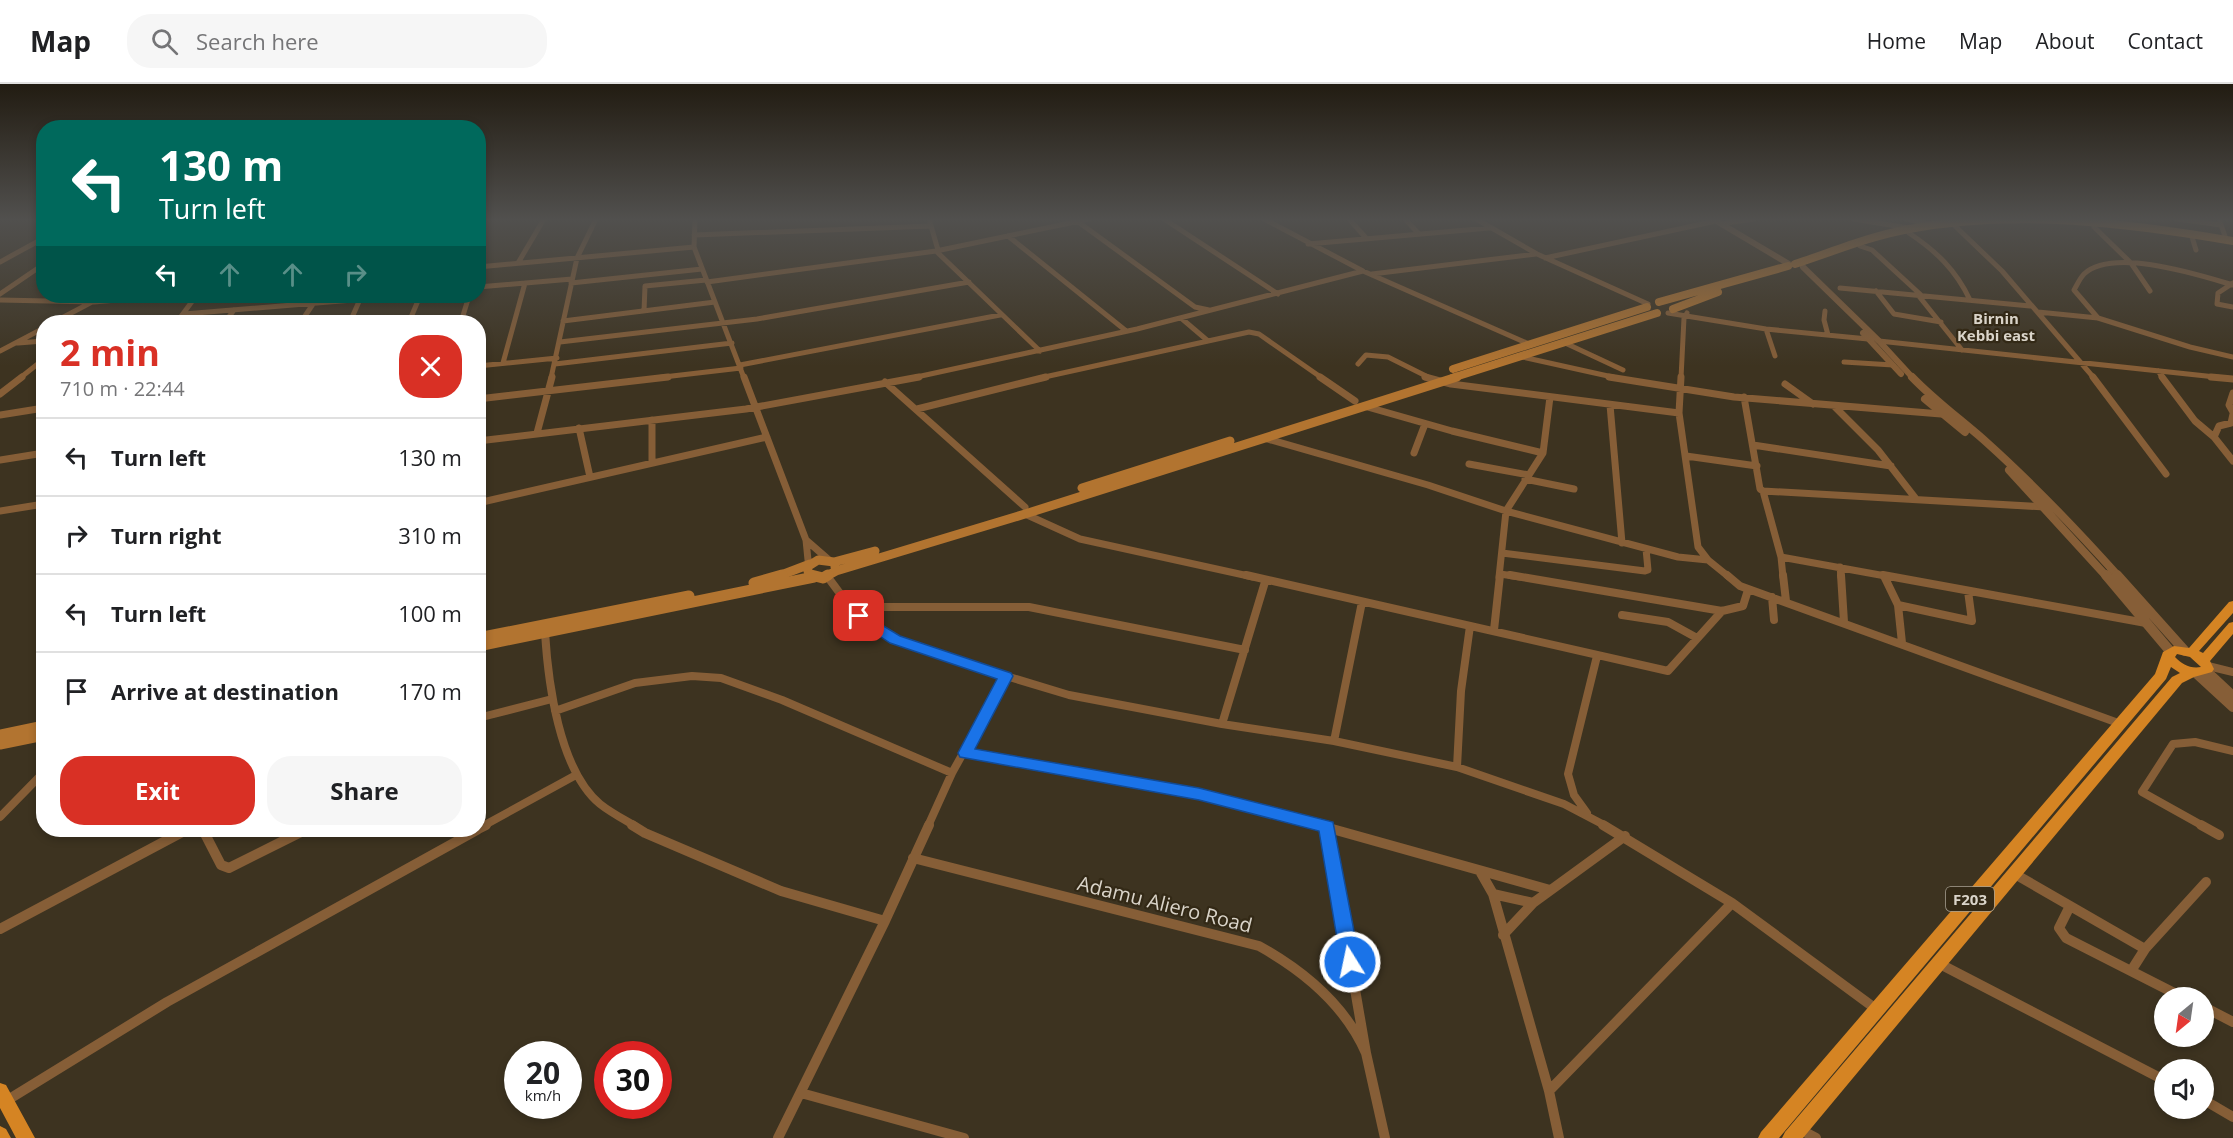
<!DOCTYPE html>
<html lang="en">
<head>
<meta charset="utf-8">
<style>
  :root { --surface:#fff; --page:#f6f6f6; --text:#202124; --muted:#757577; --line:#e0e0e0; --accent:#d93025 }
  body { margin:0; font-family:"Open Sans",sans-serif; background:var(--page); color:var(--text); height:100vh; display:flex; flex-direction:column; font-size:22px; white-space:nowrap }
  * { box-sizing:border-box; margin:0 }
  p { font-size:20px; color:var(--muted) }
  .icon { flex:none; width:33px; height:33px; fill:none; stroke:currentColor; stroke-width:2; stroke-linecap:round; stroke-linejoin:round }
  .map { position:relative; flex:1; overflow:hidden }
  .drawer { position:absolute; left:36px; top:231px; width:450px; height:522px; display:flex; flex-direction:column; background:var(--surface); border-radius:24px; box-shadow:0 3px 9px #0003 }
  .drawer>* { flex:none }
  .hud { position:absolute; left:36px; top:36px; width:450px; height:183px; border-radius:24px; box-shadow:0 3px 9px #0003; background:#00695c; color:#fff; overflow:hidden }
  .needle { width:39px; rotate:209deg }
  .controls { position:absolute; left:2154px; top:903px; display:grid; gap:12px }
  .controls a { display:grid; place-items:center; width:60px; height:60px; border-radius:50%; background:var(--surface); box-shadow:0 3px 9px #0003; font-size:30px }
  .speed { position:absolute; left:504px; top:957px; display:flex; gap:12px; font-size:30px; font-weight:700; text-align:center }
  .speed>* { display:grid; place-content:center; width:78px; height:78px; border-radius:50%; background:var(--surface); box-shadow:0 3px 9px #0003; line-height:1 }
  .speed small { font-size:15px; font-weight:400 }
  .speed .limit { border:9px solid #d22; background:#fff; color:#111 }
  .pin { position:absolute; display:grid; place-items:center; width:51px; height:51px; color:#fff; margin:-26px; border-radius:12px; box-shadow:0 3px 9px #0006 }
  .me { position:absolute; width:66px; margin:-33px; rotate:350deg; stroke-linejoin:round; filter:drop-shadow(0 0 4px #0008) }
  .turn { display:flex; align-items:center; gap:21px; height:126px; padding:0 24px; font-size:27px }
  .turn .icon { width:78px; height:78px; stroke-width:2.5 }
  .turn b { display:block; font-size:42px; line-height:51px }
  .lanes { display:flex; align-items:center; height:57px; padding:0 24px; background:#0003; justify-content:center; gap:30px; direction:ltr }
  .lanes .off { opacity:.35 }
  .round { display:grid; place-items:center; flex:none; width:63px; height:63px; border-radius:24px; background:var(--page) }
  .summary { display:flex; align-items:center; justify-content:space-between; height:102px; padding:0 24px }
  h1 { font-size:36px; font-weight:700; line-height:45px; color:var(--accent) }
  .action { display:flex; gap:12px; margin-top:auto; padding:12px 24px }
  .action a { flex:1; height:69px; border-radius:24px; background:var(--accent); color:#fff; font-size:24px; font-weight:700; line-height:69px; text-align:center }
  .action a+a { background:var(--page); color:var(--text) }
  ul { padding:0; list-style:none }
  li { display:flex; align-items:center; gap:18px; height:78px; padding:0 24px; border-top:2px solid var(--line) }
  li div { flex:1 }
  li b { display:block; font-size:22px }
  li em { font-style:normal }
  header { display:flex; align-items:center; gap:36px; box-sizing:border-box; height:84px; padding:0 30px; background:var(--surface); border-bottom:2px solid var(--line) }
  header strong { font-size:28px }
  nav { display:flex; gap:33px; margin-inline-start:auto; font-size:21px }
  .search { width:420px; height:54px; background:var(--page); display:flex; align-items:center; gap:15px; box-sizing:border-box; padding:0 21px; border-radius:24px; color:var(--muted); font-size:22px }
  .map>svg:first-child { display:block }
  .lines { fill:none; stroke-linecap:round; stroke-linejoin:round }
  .minor-far3 { stroke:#865e37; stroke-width:5 }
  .minor-far2 { stroke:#865e37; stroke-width:7 }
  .minor-far1 { stroke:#865e37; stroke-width:8 }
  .minor { stroke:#865e37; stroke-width:10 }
  .tertiary-far2 { stroke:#865e37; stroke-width:6 }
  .tertiary-far1 { stroke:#865e37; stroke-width:8 }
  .tertiary { stroke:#865e37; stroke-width:10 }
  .secondary-far2 { stroke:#b27430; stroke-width:8 }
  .secondary-far1 { stroke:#b27430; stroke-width:9 }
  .secondary { stroke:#b27430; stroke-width:11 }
  .primary { fill:#d58423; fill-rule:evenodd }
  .route { fill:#1a73e8; stroke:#114b97; stroke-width:1.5 }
  .labels { text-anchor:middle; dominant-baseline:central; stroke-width:4.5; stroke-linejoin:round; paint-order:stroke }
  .far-neighbourhood-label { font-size:15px; font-weight:bold; fill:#dad4c9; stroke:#332916 }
  .shield { fill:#332916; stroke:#a8a193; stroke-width:1.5 }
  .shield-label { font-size:15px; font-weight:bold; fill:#dad4c9 }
  .near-street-label { font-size:20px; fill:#dad4c9; stroke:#332916 }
</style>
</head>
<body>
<header>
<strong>Map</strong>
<div class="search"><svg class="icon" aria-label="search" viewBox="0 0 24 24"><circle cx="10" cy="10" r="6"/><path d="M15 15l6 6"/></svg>Search here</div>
<nav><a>Home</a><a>Map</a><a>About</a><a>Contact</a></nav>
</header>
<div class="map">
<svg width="2233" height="1054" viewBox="0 0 2233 1054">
  <rect width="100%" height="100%" fill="#3d3320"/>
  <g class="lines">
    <!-- minor-far3 -->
    <path class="minor-far3" d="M695 135 694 163 744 294
      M929 135 938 166
      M1164 135 1278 210
      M1264 135 1363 187 1529 260
      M1349 135 1366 154
      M1405 135 1418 149
      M1476 135 1537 170 1648 220
      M1853 135 1909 144
      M1906 135 1934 141
      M2177 135 2221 141
      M2219 135 2226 155
      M1077 137 1195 223 1209 226
      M1726 139 1754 135
      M1955 142 2002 187 2094 294
      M2094 143 2131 179 2150 207
      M1909 149C1936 167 1956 186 1970 216
      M694 151 931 142
      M1008 152 1125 246
      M2192 153 2196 166
      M1308 160 1489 144
      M1860 162 1872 166 1921 211
      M936 167 1040 267
      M1545 174 1716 137
      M0 178 44 154
      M518 179 544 135
      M478 183 694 163
      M1372 190 1536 170
      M707 198 936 167 1089 135
      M571 199 702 185
      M2233 199 2218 209 2217 220 2233 223
      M478 203 572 195
      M1840 204 2030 222
      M1876 207 1894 230 1941 238
      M0 210 44 180
      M1918 211 1962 266
      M55 212 48 217 94 218 163 212
      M0 216 48 217
      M644 227 645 202 706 196
      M1825 227 1824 236 1828 251
      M2038 228 2098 234 2190 263 2233 273
      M1668 229 1766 245 1868 255
      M184 230 401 212
      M1181 234 1208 257
      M2098 234 2074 206C2077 201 2080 194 2084 190 2113 163 2199 191 2233 201
      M563 237 715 218
      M54 238 92 218
      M177 238 196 212
      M225 238 234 226
      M301 238 313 220
      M350 238 361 213
      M409 238 420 212
      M461 238 469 212
      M1766 245 1775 272
      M1879 257 2225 294
      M560 258 757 235 969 198
      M1563 258 1623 286
      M18 259 44 257
      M0 267 44 244
      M1518 272 1617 294
      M1844 278 1893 281
      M503 279 525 199
      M555 280 732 259
      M1358 280 1366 271 1388 273 1430 294
      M740 281 1000 231
      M478 282 557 274
      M2158 287 2163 294
      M20 294 44 275
      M551 294 577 174 596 135
      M655 294 741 284
      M912 294 1137 245 1363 187
      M1040 294 1249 248 1259 250 1322 294
      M1681 294 1684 234 1687 229"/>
    <!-- minor-far2 -->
    <path class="minor-far2" d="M744 293 806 456 808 476 812 479
      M1320 293 1355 317
      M1425 293 1451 300 1679 329
      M1609 293 1734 313 1941 330
      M1681 293 1679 329 1698 463 1708 476 1729 493
      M2093 293 2166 390
      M2162 293 2195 337 2214 353 2233 377
      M2211 293 2233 295
      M885 298 1025 423
      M1785 300 1813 320
      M2233 309 2229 321 2233 328
      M0 310 22 293
      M1744 313 1760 405 1763 407 1781 473 1783 493
      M478 315 668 293
      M1610 321 1622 459
      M1364 322 1452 347 1543 369
      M1835 323 1878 366 1916 415
      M917 325 1046 293
      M0 331 44 324
      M652 336V379
      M579 344 590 393
      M537 349 552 293
      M2214 353 2219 342 2231 339 2233 330
      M1264 354 1428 401 1506 427 1678 473 1708 476
      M478 357 746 325 919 293
      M1753 361 1891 382
      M1414 369 1425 340
      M1686 372 1757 382
      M0 376 44 369
      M1469 380 1529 391
      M1525 395 1574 405
      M1763 407 2045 423
      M478 419 767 353
      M0 427 44 420
      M1025 430 1080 455 1253 493
      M806 456 829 476
      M1502 469 1645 487 1648 486 1646 465
      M1781 473 1891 493
      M1840 483 1841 493
      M1500 490 1520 493
      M1499 493 1506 427 1543 369 1550 313"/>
    <!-- minor-far1 -->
    <path class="minor-far1" d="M1246 491 1668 587 1722 527
      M1510 491 1722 527 1743 522 1748 506
      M1727 491 1740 502 2121 640
      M1783 491 1786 517
      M1841 491 1844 538
      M1883 491 2146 539
      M827 492 850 523 869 540 895 555 1006 592 1069 611 1222 640 1334 657 1457 683 1564 720 1606 742
      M1884 492 1898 521 1902 559
      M1772 513 1774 536
      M1898 521 1972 537 1968 507
      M850 523H1029L1245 566
      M1622 531 1668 538 1697 554
      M1494 546 1500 491
      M545 548C548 598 559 686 600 720 610 728 623 735 635 742
      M2208 582 2233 588
      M555 627 635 599 692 592 721 594 782 616 952 689
      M478 634 552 615
      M1222 640 1265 498
      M1334 657 1362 518
      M965 669 1199 710 1323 742
      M1457 683 1461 607 1470 542
      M1587 729 1574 711 1568 690 1597 572
      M0 733 44 688
      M483 742 576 691
      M928 742 952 689 1006 592
      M2203 742 2142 708 2173 660 2195 658 2233 667"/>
    <!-- minor -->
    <path class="minor" d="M632 741 645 749 781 807 885 837
      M1318 741 1550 806
      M1603 741 1732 819 1876 925
      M2201 741 2219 751
      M1327 743 1366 969 1385 1054
      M478 745 486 741
      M203 746 221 781 229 784 305 746
      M913 774 1259 862C1304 887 1345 921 1366 969
      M1481 789 1493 810 1549 1007 1559 1054
      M2013 789 2145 865 2206 798
      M1493 810 1533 819
      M2070 822 2059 844 2066 854 2184 914
      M0 845 186 746
      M1503 851 1533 819 1625 752
      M1938 879 2164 996
      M2131 887 2145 865
      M2204 923 2233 938
      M1549 1007 1732 819
      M801 1009 964 1054
      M2204 1016 2233 1033
      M6 1017 167 918 477 746
      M1799 1045 1816 1054
      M778 1054 885 837 929 741"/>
    <!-- tertiary-far2 -->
    <path class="tertiary-far2" d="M1713 135 1789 180
      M1803 183 1879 257 1913 294
      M1863 249 1901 290"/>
    <!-- tertiary-far1 -->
    <path class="tertiary-far1" d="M1912 293C1934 316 1960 335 1984 356 2032 399 2076 445 2119 493
      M1925 315 1965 348
      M2009 386 2107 493"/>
    <!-- tertiary -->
    <path class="tertiary" d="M2106 491 2170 567
      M2117 491 2185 567
      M2206 587 2233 612
      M2196 589 2233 623"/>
    <!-- secondary-far2 -->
    <path class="secondary-far2" d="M1795 180C1832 168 1870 152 1909 145 2015 125 2128 139 2233 157
      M1659 218 1788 182
      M1673 225 1718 208
      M1453 285 1647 223
      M1452 294 1657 229"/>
    <!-- secondary-far1 -->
    <path class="secondary-far1" d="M1082 404 1230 357
      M834 478 875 467
      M836 487 1025 430 1457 293
      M776 493 810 480
      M818 493 809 491 807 483 818 476 834 478 836 487 825 493"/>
    <!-- secondary -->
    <path class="secondary" d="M811 491 823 494 828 491
      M754 499 782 491
      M478 554 689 512
      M478 562 814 493
      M0 651 44 642
      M0 660 44 651"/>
    <!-- primary -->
    <path class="primary" d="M2233 517V529L2199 567 2203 569 2229 539 2233 538V550L2210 577 2214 585 2212 588 2194 593 2182 599 1803 1054H1782L1785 1048 2172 593 2180 589 2171 583 2166 595 1779 1054H1758L1761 1048 2155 590 2163 568 2174 562 2189 564 2229 518ZM2177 570 2190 573 2201 583C2190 585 2182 580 2175 573Z
      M0 999 6 1001 35 1054H16L0 1024Z
      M0 1042 6 1045 11 1054H0Z"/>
  </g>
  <!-- sky -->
  <linearGradient id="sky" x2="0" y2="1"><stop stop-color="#221c12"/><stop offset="0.48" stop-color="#51504e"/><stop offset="1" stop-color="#51504e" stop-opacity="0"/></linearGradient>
  <rect width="2233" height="282" fill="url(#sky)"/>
  <!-- route -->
  <path class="route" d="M859 527 900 552 1011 589 1013 592 975 665 1199 704 1333 738 1360 878 1357 884 1350 886 1344 884 1341 878 1319 747 1199 716 960 673 958 669 997 595 890 559 854 535 852 532Z"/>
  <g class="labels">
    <!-- far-neighbourhood labels -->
    <g class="far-neighbourhood-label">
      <text x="1996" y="234">Birnin<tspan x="1996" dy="17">Kebbi east</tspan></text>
    </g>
    <!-- shield labels -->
    <rect class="shield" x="1946" y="803" width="48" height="24" rx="4.5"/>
    <g class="shield-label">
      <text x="1970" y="815">F203</text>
    </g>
    <!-- near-street labels -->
    <g class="near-street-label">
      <text transform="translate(1165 820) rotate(14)">Adamu Aliero Road</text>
    </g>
  </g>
</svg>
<div class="controls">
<a><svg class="needle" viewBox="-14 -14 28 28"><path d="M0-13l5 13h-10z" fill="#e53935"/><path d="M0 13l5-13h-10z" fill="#757577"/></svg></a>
<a><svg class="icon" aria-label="sound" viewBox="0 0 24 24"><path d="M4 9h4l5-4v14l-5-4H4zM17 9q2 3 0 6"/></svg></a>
</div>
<div class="speed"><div>20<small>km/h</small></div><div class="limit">30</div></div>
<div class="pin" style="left:859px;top:532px;background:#d93025"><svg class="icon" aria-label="arrive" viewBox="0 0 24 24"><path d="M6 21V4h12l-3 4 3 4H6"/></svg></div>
<svg class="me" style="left:1350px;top:878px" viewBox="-20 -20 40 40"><circle r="17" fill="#1a73e8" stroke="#fff" stroke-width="3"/><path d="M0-11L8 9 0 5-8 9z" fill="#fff"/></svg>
<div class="hud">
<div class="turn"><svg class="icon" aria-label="left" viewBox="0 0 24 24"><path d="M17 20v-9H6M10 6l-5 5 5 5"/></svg><div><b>130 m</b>Turn left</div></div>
<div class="lanes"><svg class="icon" aria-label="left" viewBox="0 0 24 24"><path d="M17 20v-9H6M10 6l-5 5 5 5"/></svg><svg class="icon off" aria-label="ahead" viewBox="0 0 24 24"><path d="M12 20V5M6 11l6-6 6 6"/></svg><svg class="icon off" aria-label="ahead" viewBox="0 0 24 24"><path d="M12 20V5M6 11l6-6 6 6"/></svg><svg class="icon off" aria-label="right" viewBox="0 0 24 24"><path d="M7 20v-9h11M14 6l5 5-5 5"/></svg></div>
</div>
<section class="drawer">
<div class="summary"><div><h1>2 min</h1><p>710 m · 22:44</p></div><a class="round" style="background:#d93025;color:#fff"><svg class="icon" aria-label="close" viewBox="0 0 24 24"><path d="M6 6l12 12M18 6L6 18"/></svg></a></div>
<ul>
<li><svg class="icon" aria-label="left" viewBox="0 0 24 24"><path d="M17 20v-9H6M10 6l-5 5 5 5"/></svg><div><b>Turn left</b></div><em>130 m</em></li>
<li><svg class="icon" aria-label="right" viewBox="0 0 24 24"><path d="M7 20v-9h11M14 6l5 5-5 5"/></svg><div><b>Turn right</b></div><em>310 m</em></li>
<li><svg class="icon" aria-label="left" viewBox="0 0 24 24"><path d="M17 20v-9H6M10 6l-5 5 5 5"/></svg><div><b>Turn left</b></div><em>100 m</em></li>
<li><svg class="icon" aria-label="arrive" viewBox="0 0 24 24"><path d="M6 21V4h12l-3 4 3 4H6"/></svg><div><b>Arrive at destination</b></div><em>170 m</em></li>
</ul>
<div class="action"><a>Exit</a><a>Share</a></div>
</section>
</div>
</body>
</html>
